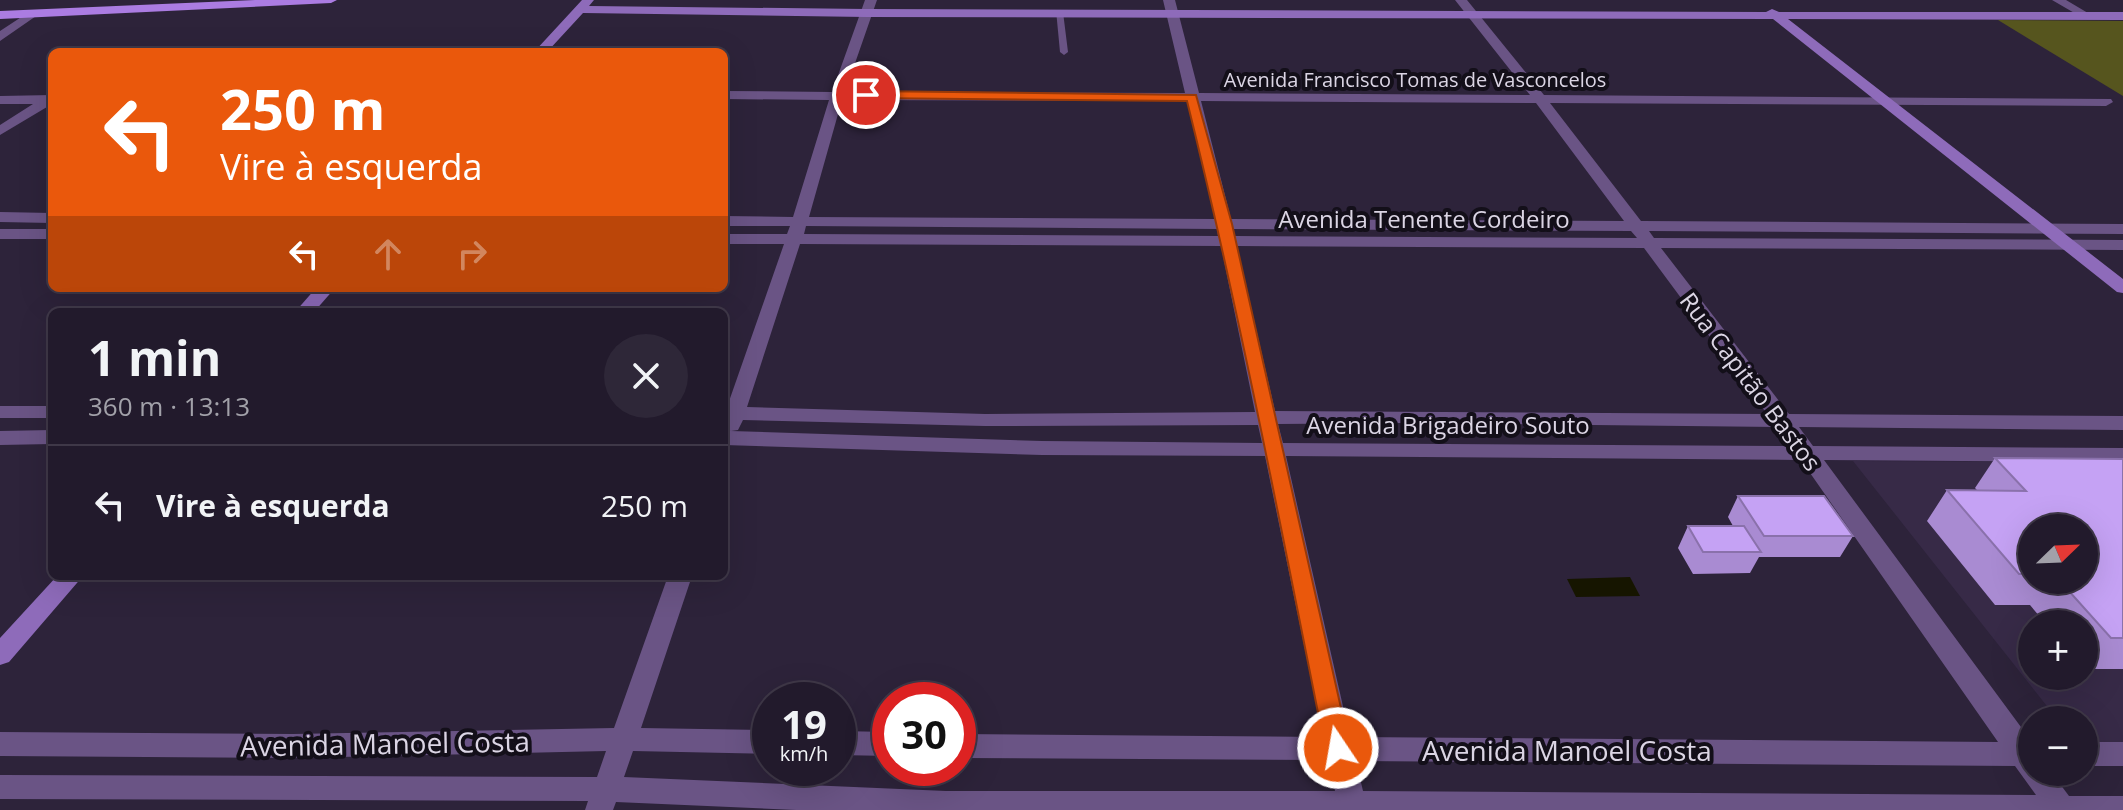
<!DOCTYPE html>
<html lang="pt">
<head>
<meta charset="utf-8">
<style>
  :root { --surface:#221a2c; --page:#2e2738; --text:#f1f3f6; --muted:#a2a1a9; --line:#3f3848 }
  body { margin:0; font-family:"Open Sans",sans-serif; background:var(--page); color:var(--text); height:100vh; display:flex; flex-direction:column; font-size:30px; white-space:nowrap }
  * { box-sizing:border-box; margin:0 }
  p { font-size:26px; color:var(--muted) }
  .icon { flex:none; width:44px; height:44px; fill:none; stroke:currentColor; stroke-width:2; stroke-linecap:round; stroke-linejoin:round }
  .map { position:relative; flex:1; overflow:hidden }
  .drawer { position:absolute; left:48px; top:308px; width:680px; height:272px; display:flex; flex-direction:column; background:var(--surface); border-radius:12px; box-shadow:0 8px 32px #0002,0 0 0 2px var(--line) }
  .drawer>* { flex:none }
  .banner { position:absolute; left:48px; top:48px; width:680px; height:244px; border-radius:12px; box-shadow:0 8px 32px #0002,0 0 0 2px var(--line); background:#ea580c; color:#fff; overflow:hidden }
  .needle { width:52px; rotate:67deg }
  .controls { position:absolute; left:2018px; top:514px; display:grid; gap:16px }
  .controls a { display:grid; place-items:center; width:80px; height:80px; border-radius:50%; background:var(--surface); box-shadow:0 8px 32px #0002,0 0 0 2px var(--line); font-size:40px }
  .speed { position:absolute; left:752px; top:682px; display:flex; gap:16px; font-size:40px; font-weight:700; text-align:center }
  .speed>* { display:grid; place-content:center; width:104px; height:104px; border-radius:50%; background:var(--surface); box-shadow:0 8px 32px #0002,0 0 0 2px var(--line); line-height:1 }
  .speed small { font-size:20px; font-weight:400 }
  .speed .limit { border:12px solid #d22; background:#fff; color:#111 }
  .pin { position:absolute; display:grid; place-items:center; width:68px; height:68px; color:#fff; margin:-34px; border:4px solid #fff; border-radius:50%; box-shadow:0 2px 8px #0007 }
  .me { position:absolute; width:88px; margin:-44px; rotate:348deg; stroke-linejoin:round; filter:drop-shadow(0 0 6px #0008) }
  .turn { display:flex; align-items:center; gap:28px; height:168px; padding:0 40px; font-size:36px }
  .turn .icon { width:104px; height:104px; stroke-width:2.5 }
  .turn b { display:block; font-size:56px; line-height:68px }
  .lanes { display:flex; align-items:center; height:76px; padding:0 40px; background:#0003; justify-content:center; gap:40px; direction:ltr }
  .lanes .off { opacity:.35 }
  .round { display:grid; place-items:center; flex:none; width:84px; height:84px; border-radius:42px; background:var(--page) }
  .overview { display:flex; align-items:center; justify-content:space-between; height:136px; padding:0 40px }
  h1 { font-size:48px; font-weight:700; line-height:60px }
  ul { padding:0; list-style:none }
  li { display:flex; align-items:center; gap:24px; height:120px; padding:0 40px; border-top:2px solid var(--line) }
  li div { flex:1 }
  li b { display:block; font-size:30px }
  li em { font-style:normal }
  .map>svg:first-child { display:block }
  .built { fill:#372a47; fill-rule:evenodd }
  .green { fill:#56551e }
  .water { fill:#161500 }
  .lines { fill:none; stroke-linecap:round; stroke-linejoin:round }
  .lane { fill:#6a5485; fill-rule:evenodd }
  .street { fill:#6a5485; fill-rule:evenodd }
  .secondary { fill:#8e6bba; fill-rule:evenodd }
  .primary { fill:#ab7ce2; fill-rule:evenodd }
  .wall { fill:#a98bd2; fill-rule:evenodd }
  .building { fill:#c5a2f4; stroke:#8a71ab; stroke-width:2 }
  .route { fill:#ea580c; stroke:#983908; stroke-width:2 }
  .labels { text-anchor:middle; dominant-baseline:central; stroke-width:8; stroke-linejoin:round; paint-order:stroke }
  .far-street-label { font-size:20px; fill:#dbd5e4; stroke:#130f19 }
  .street-label { font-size:24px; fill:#dbd5e4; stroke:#130f19 }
  .near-street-label { font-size:28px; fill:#dbd5e4; stroke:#130f19 }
</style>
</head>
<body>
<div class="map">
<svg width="2123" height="810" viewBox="0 0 2123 810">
  <rect width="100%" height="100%" fill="#2d233a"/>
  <!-- built -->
  <path class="built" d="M1853 461 2123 462V743H2084V720H2058ZM2032 528H2084V580H2032ZM2032 624H2084V676H2032Z"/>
  <!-- green -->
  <path class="green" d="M1998 20 2123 21V96Z"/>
  <!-- water -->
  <path class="water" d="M1630 577 1640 596 1576 597 1567 579Z"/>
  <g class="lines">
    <!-- lane -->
    <path class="lane" d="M1056 10 1063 12 1068 52 1064 55 1060 52Z"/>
    <!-- street -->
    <path class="street" d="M865 0H877L845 92 1185 93 1163 0H1175L1199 93 1530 95 1455 0H1467L1544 95 2111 99 2113 102 2106 106 1550 103 1641 221 2123 224V234L1649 231 1654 238 2123 240V250L1661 248 1789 414 2123 416V430L1799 427 1813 446 2123 448V462L1824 460 2032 742V772H2051L2069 796H2123V810H796L616 802 613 810H585L588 801 0 799V775L597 777 606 751 293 758 0 756V732L293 734 614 728 668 576H692L641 728 770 730V754L633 751 624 777 946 791H1335L1328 760 958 758V734L1323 737 1265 456 1042 455 724 445V431H731L724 430V407H727L784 244H724V234H787L790 226H724V216L793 217 829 100 724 99V91L832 92ZM842 100 1187 101 1215 219 809 217ZM1201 101 1536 103 1624 221 1231 219ZM806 226 1217 229 1218 236 804 234ZM1233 229 1631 231 1637 238 1235 236ZM800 244 1221 246 1255 412 985 414 747 407ZM1237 246 1644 248 1767 414 1275 411ZM743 420 985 426 1258 425 1262 443 1042 441 731 431 738 430ZM1405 423 1777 427 1791 446 1283 443 1278 424ZM1286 456 1801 460 1998 742 1350 737ZM1356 761 2015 766 2036 795 1363 791Z
      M2052 0H2066L2093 16 2083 18Z
      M29 12 39 14 0 41V31Z
      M52 95V104L0 135V125L33 104H0V96Z
      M0 212 52 213V223L0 222Z
      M0 229H52V239H0Z
      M0 406H52V418H0Z
      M52 430V444L0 445V431Z
      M838 731 890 732V756L838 755Z
      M2084 742H2123V766H2084Z"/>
    <!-- secondary -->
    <path class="secondary" d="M582 0H594L589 6 866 9 1766 12 1772 9 1779 12H2123V20L1788 19 2123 279V293L2117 292 1773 19 866 17 583 13 547 52H534Z
      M316 288H335L314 312H295Z
      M57 576H83L9 662 0 665V638Z"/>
    <!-- primary -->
    <path class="primary" d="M255 0H337L331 3 0 19V11Z"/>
  </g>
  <!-- wall -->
  <path class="wall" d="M1995 458 2123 459V669H2084V624H2046L2030 605H1995L1927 521 1947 490 1978 491 1975 488ZM2032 528 2084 580H2032Z
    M1738 496 1853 536 1840 557H1759L1750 573 1693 574 1678 548 1688 526H1733L1728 517Z"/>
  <!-- building -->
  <path class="building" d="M1995 458 2123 459V638H2111L2059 580H2084V528H2032V574H2019L1947 490 2026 491Z
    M1738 496H1824L1853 536H1764Z
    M1688 526H1744L1761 552H1703Z"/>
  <!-- route -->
  <path class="route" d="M866 91 1196 95 1232 224 1350 748 1347 756 1338 759 1329 756 1325 748C1282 532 1240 315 1187 101L862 98 860 95Z"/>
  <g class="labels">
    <!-- far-street labels -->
    <g class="far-street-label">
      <text x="1415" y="79">Avenida Francisco Tomas de Vasconcelos</text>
    </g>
    <!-- street labels -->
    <g class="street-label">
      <text x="1424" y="218">Avenida Tenente Cordeiro</text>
      <text transform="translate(1751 381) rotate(53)">Rua Capitão Bastos</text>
      <text x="1448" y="424">Avenida Brigadeiro Souto</text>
    </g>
    <!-- near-street labels -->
    <g class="near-street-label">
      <text transform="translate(385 743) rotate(-1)">Avenida Manoel Costa</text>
      <text x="1567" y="750">Avenida Manoel Costa</text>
    </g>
  </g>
</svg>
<div class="controls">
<a><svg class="needle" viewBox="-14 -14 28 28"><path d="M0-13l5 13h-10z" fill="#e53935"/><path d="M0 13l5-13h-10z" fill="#a2a1a9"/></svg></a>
<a>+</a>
<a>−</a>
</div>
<div class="speed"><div>19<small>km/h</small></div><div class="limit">30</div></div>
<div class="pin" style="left:866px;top:95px;background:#d93025"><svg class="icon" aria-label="arrive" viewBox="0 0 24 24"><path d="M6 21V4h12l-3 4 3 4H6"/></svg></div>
<svg class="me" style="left:1338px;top:748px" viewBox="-20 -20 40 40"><circle r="17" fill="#ea580c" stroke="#fff" stroke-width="3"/><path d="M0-11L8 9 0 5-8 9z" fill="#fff"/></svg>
<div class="banner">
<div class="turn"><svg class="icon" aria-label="left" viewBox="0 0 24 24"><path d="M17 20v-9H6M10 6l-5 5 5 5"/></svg><div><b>250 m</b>Vire à esquerda</div></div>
<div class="lanes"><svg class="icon" aria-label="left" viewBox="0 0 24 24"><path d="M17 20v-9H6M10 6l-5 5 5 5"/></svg><svg class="icon off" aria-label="ahead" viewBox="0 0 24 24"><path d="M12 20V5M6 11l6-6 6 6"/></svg><svg class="icon off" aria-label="right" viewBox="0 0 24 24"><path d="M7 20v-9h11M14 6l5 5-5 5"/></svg></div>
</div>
<section class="drawer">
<div class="overview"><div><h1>1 min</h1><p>360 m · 13:13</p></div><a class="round"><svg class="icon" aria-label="close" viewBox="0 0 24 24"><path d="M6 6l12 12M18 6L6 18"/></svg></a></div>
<ul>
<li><svg class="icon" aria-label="left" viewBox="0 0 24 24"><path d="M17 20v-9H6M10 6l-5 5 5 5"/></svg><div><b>Vire à esquerda</b></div><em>250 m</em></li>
</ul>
</section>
</div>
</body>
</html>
